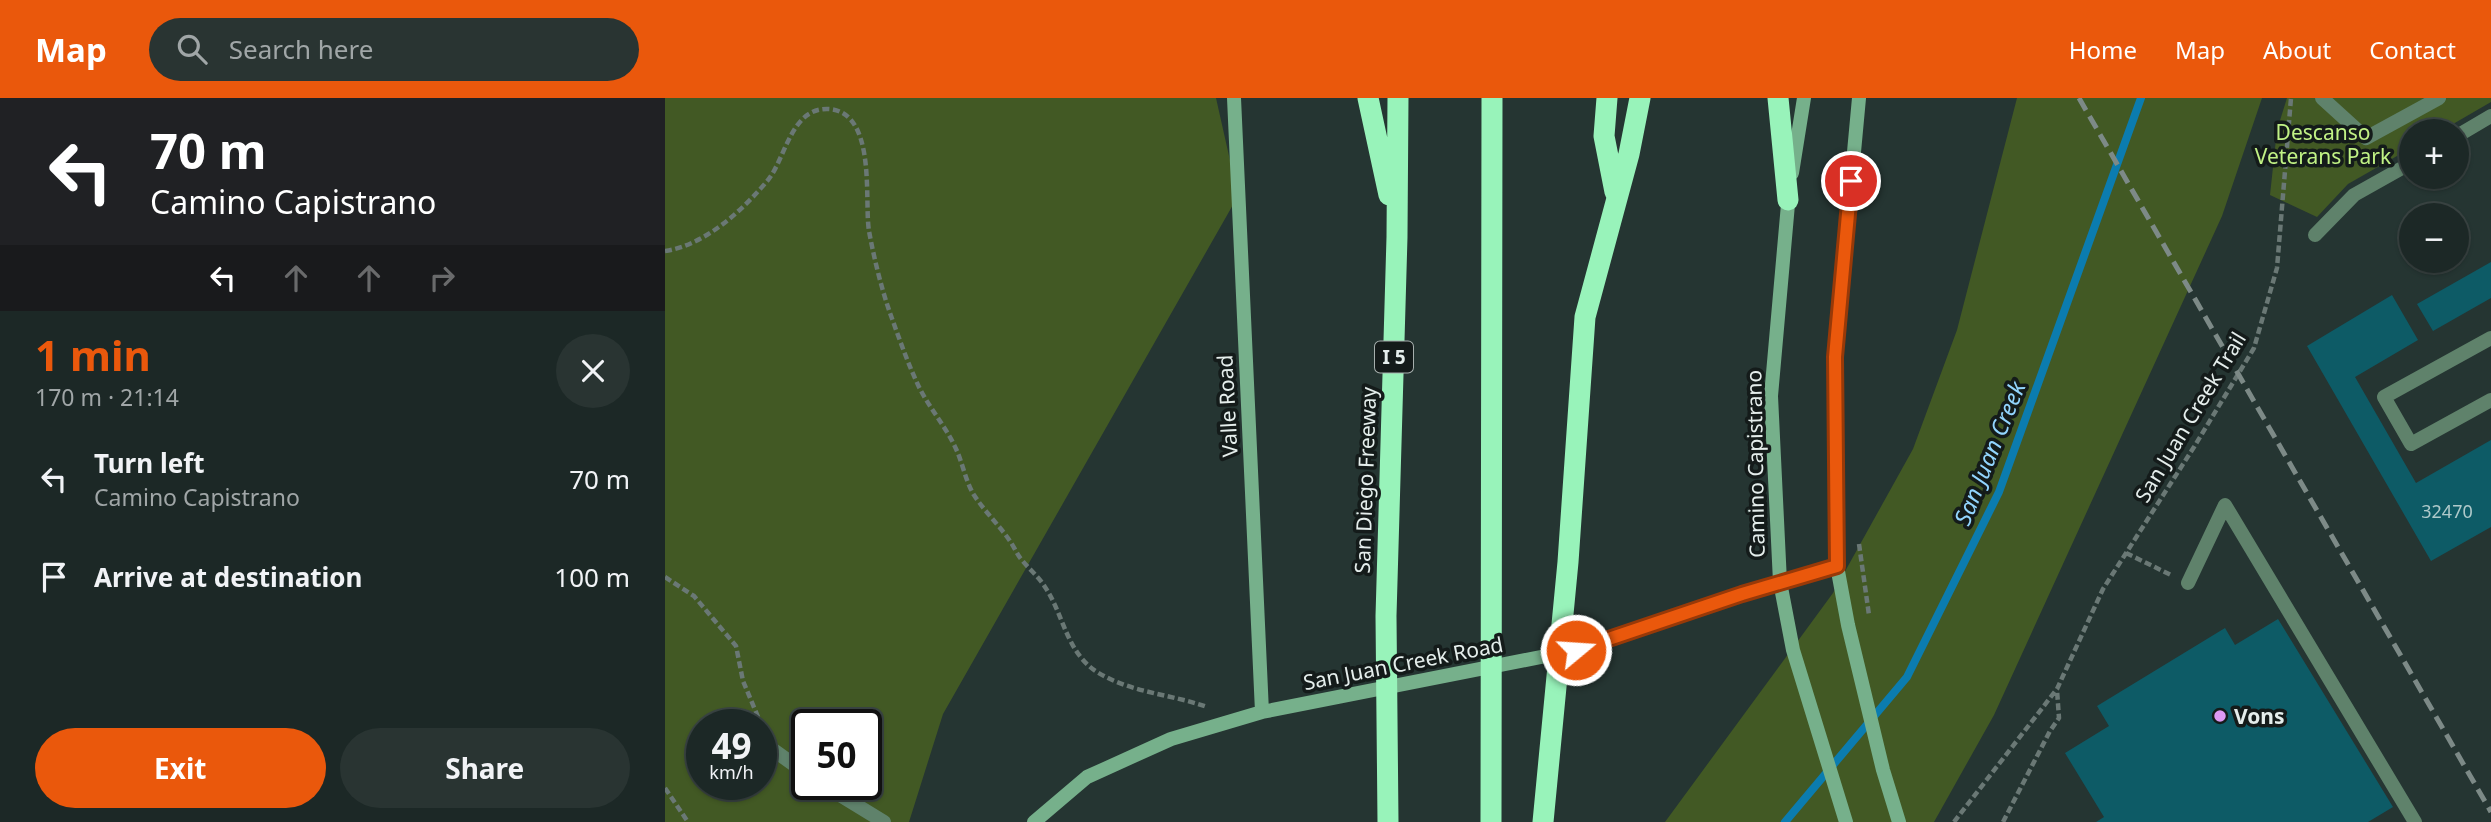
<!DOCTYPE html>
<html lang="en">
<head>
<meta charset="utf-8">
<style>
  :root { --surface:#1c2826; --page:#293432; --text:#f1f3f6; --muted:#a0a6a7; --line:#3a4443; --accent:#ea580c }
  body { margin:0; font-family:"Noto Sans",sans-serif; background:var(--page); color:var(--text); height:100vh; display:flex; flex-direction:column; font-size:26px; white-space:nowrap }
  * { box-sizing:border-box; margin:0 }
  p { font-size:23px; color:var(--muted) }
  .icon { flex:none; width:38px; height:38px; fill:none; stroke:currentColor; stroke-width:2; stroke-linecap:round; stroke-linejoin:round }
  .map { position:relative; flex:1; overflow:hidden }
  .sheet { display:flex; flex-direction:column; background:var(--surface); width:665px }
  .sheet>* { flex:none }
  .top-card { background:#202124; color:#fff; overflow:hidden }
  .tools { position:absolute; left:1734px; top:21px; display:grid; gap:14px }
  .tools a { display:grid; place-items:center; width:70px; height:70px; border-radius:50%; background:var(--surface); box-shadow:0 2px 5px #0004,0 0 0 2px var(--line); font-size:35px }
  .speed { position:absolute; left:21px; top:611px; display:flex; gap:14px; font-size:35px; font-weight:700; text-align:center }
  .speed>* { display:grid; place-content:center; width:91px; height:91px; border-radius:50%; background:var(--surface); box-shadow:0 2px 5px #0004,0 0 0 2px var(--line); line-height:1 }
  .speed small { font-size:18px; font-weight:400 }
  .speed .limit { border:4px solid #111; border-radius:10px; background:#fff; color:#111 }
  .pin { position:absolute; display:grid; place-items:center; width:60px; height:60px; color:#fff; margin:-30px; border:4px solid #fff; border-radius:50%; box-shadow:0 2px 7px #0007 }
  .me { position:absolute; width:77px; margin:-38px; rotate:72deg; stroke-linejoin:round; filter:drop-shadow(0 0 5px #0008) }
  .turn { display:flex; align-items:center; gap:24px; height:147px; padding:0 35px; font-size:32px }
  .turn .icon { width:91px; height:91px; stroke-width:2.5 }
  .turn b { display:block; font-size:49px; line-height:60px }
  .lanes { display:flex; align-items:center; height:66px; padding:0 35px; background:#0003; justify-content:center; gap:35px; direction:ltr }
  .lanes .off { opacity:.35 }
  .round { display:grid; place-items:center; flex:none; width:74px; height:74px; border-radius:37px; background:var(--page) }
  .headline { display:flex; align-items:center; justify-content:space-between; height:119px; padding:0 35px }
  h1 { font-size:42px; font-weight:700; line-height:52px; color:var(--accent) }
  .primary-button { display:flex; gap:14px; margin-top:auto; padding:14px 35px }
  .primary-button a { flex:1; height:80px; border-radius:42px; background:var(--accent); color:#fff; font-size:28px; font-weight:700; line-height:80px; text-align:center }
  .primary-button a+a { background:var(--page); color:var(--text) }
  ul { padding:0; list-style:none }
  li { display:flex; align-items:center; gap:21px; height:98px; padding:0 35px }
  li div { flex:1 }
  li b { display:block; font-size:26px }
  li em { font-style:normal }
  header { display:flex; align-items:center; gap:42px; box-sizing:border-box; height:98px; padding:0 35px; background:var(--accent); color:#fff }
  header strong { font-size:33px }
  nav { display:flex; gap:38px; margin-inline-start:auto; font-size:24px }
  .search { width:490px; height:63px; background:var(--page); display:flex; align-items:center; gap:18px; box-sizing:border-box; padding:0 24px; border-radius:38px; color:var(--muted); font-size:26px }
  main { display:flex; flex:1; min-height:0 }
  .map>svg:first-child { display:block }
  .green { fill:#425924; fill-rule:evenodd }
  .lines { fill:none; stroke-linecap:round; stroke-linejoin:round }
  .stream { stroke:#0b7caf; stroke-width:8 }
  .building { fill:#0d5b66 }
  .path { stroke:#6a7875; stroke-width:4.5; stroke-dasharray:7 3.5; stroke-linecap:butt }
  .lane { stroke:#5f826b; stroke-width:14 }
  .street { stroke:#5f826b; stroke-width:14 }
  .secondary { stroke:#76b08b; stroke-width:14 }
  .highway { stroke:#98f3ba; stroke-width:21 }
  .rail { stroke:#7d8a87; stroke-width:5; stroke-dasharray:14 7; stroke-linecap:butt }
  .route-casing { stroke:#983908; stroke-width:18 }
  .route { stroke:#ea580c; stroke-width:12 }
  .poi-dot { fill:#dd99f3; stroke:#141b1a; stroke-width:2.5 }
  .labels { text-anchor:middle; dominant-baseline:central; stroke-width:7; stroke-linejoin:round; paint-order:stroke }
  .number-label { font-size:18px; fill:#afc9ca }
  .shield { fill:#141b1a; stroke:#a6afad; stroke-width:2 }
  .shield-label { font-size:19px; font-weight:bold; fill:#e5eeec }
  .park-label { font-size:21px; fill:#c1f285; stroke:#141b1a }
  .street-label { font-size:21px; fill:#e5eeec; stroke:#141b1a }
  .poi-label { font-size:21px; font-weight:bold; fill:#e5eeec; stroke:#141b1a; text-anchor:start }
  .water-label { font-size:23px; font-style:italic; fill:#92d5fe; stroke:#141b1a }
</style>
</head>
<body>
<header>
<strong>Map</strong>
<div class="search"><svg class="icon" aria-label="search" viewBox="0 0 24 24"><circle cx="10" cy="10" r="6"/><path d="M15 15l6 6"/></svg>Search here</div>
<nav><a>Home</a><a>Map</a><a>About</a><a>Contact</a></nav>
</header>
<main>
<section class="sheet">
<div class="top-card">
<div class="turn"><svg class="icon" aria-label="left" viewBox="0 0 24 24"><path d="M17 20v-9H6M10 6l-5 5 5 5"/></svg><div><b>70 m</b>Camino Capistrano</div></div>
<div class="lanes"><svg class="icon" aria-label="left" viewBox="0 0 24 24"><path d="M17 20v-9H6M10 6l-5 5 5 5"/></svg><svg class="icon off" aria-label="ahead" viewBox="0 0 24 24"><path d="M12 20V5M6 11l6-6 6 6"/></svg><svg class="icon off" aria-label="ahead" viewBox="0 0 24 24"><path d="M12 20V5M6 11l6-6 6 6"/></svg><svg class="icon off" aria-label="right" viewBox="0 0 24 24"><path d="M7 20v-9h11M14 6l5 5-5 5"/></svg></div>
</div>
<div class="headline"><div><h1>1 min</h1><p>170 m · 21:14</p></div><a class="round"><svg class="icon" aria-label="close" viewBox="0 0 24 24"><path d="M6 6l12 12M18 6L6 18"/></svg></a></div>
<ul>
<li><svg class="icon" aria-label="left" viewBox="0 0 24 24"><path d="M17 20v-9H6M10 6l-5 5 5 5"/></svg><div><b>Turn left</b><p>Camino Capistrano</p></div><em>70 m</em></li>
<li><svg class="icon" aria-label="arrive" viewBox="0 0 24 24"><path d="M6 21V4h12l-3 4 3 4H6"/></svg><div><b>Arrive at destination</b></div><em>100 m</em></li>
</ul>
<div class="primary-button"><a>Exit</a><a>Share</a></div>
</section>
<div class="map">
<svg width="1826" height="724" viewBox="0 0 1826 724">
  <rect width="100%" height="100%" fill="#253532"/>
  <!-- green -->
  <path class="green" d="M0 0H551L573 98 278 616 244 724H0ZM37 626H96V686H37ZM142 626H201V686H142Z
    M1352 0H1597L1557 118 1329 617 1269 724H1000L1168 495 1248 351 1292 232Z
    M1622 0H1826V4L1776 33H1746V50L1683 86 1652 119 1605 97 1612 32Z"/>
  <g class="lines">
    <!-- stream -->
    <path class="stream" d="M1120 724 1242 579 1334 394 1476 0"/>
  </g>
  <!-- building -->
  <path class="building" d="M1826 164V200L1768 233 1752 206Z
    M1727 197 1753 242 1690 279 1751 385 1826 342V429L1766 463 1642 248Z
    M1613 521 1728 709 1703 724H1431L1439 719 1400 655 1444 628 1432 608 1560 530 1570 547Z"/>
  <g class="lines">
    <!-- path -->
    <path class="path" d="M0 153C40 147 77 113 103 82 121 60 126 8 165 11 212 16 199 103 204 133 209 160 216 189 225 215 234 240 243 266 254 289 265 311 282 330 292 353 298 367 301 384 309 397 320 414 334 427 345 443 349 449 352 456 356 461 364 471 374 479 380 489 399 517 401 554 432 574 466 595 506 596 542 609
      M1194 446 1204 517
      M1461 455 1506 477
      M0 479 29 498 71 548 78 583 96 626
      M0 690 23 724
      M1289 724 1392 591 1438 491 1529 349 1589 250 1612 170 1626 0
      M1338 724 1385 633 1394 620 1392 592"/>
    <!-- lane -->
    <path class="lane" d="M1657 0 1701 40 1774 0
      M1792 38 1826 18
      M1650 137 1689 97 1746 65
      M1826 240 1719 299 1746 346 1826 302
      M1523 485 1560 407 1750 724"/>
    <!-- street -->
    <path class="street" d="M107 651 142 676
      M157 686 219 724"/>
    <!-- secondary -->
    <path class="secondary" d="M569 0 597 614
      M1194 0 1170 259 1172 468 1183 527 1218 672 1234 724
      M1127 75 1139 0
      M1124 95 1106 298 1115 484 1128 552 1181 724
      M369 724 422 679 506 641 597 614 911 552 1077 496 1172 468"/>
    <!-- highway -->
    <path class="highway" d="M703 0 724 97
      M942 0 939 38 950 94
      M1113 0 1123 102
      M723 724 721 518 732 139 733 0
      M826 724 827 0
      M878 724 903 464 920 219 964 56 975 0"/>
    <!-- rail -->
    <path class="rail" d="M1414 0 1826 714"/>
  </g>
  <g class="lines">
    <defs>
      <path id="route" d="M911 552 1077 496 1172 468 1170 259 1186 83"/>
    </defs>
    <!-- route casing -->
    <use href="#route" class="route-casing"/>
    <!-- route -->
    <use href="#route" class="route"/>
  </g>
  <!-- markers -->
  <circle class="poi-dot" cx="1555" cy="618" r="7"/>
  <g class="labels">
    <!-- number labels -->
    <g class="number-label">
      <text x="1782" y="413">32470</text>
    </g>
    <!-- shield labels -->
    <rect class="shield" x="710" y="243.5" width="38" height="31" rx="5"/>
    <g class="shield-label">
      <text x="729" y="259">I 5</text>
    </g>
    <!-- park labels -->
    <g class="park-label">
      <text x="1658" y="34">Descanso<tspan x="1658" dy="24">Veterans Park</tspan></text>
    </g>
    <!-- street labels -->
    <g class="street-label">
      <text transform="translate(562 308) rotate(-93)">Valle Road</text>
      <text transform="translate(1525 319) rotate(-59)">San Juan Creek Trail</text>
      <text transform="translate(1090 366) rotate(-91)">Camino Capistrano</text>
      <text transform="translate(700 382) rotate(-88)">San Diego Freeway</text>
      <text transform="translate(738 565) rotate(-11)">San Juan Creek Road</text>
    </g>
    <!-- poi labels -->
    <g class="poi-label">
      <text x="1569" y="618">Vons</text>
    </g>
    <!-- water labels -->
    <g class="water-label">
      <text transform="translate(1324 355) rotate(-68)">San Juan Creek</text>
    </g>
  </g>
</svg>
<div class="tools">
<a>+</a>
<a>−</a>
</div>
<div class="speed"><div>49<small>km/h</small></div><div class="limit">50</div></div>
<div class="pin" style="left:1186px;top:83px;background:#d93025"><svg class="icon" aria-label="arrive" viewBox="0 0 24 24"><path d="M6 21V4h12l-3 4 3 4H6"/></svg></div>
<svg class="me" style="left:911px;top:552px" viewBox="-20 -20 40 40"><circle r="17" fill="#ea580c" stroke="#fff" stroke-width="3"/><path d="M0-11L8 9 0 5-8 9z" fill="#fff"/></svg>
</div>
</main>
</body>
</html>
